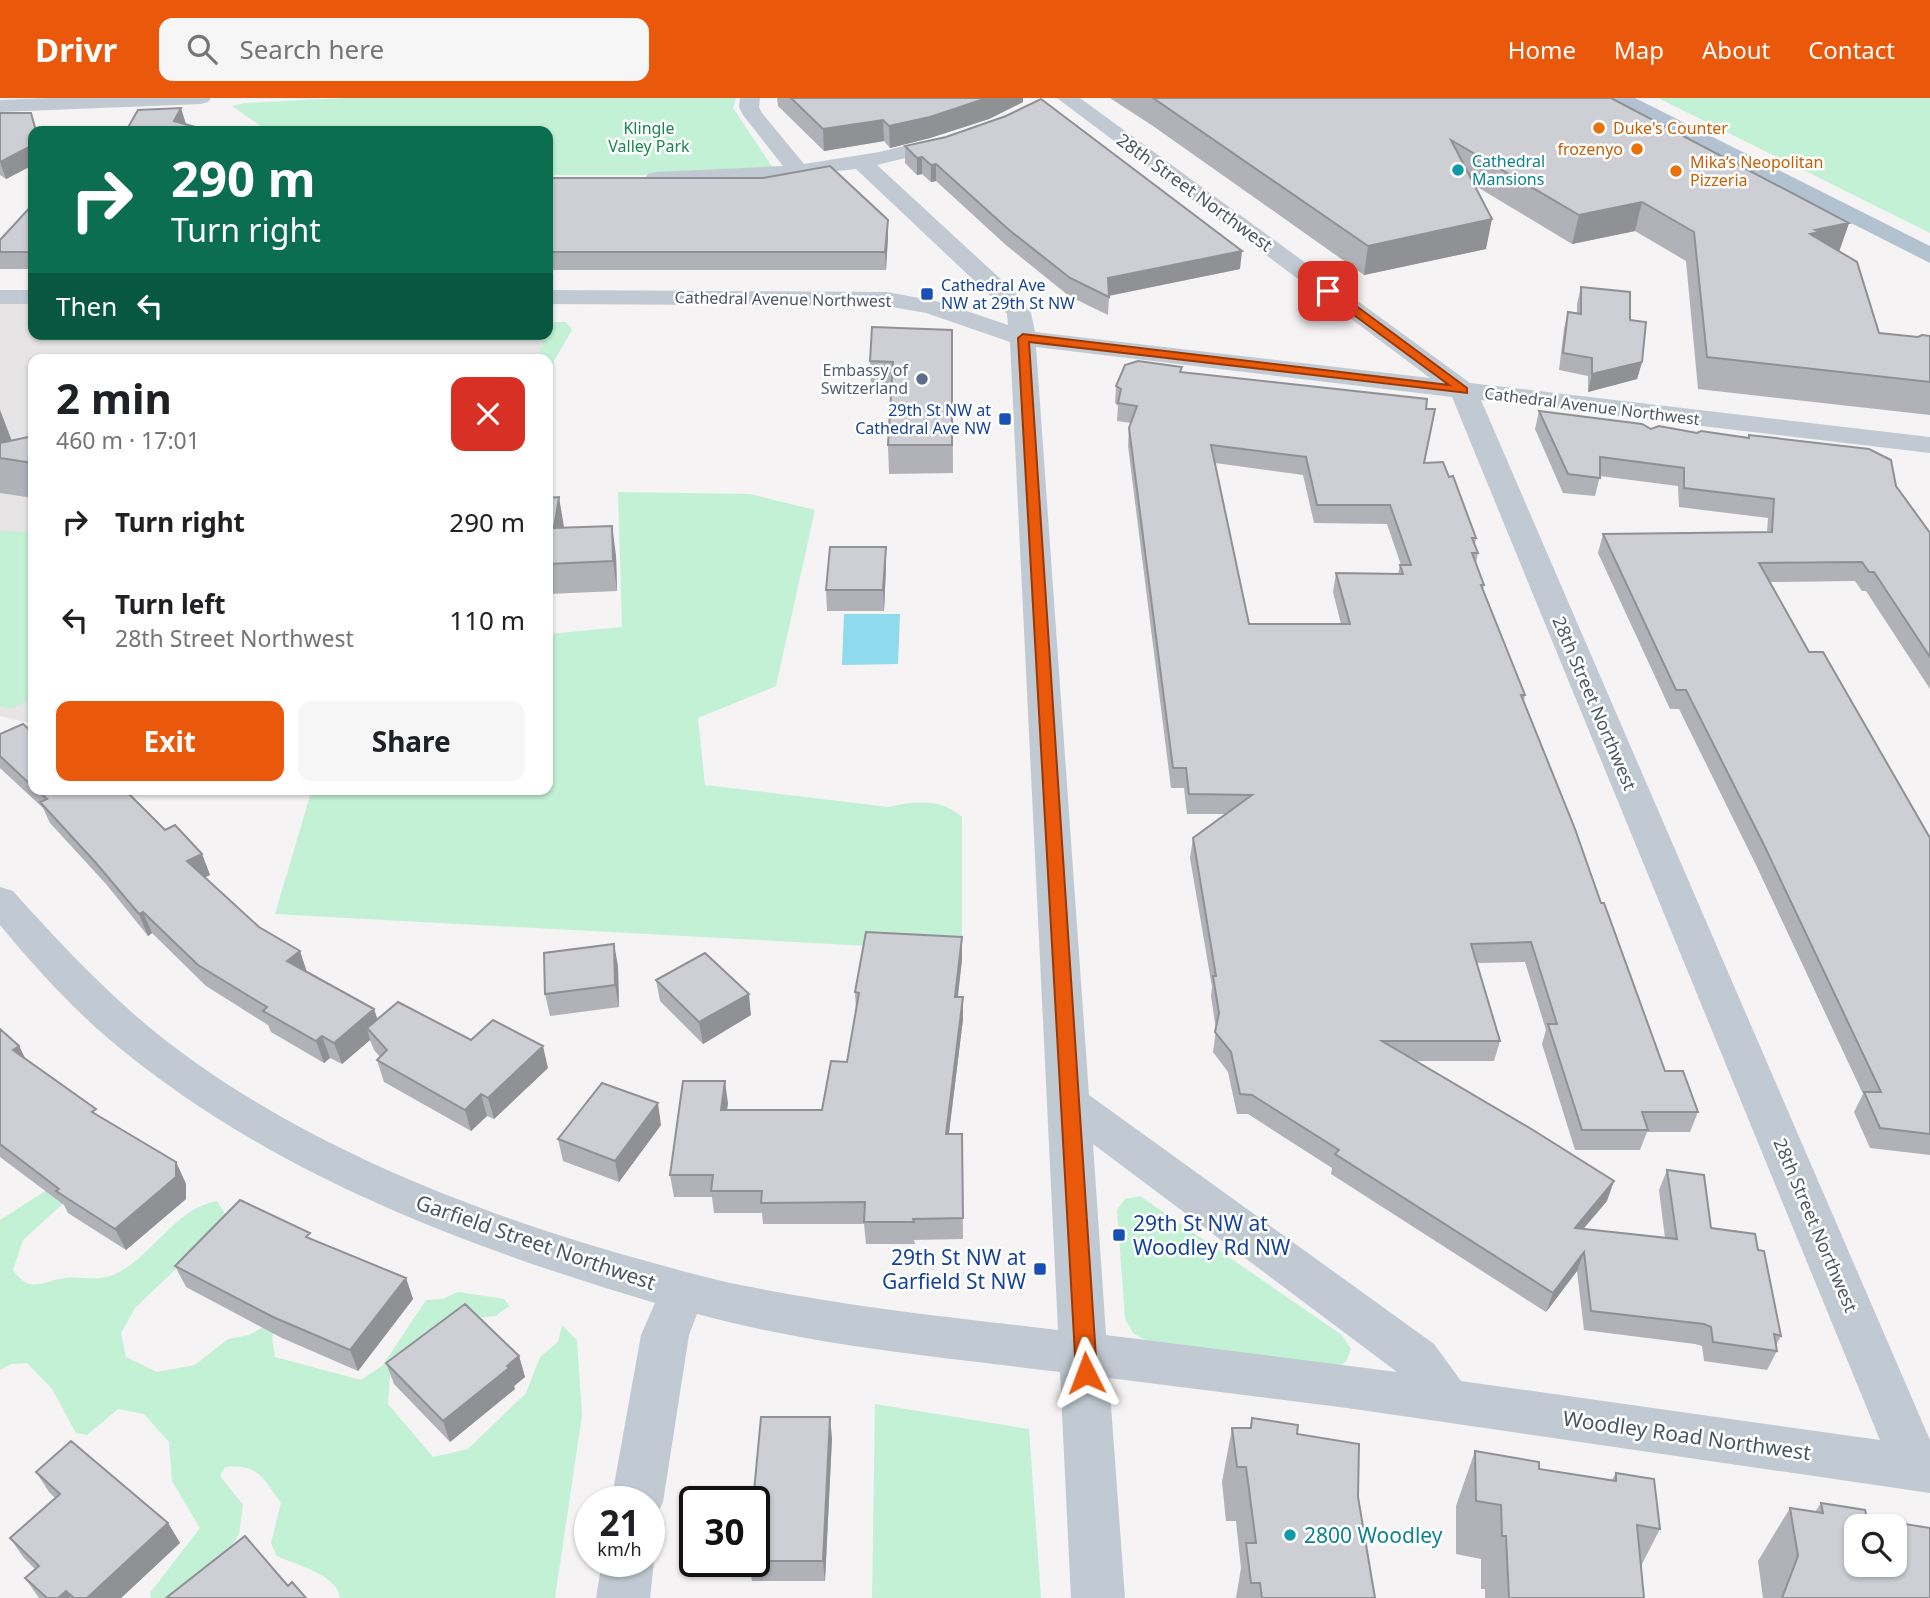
<!DOCTYPE html>
<html lang="en">
<head>
<meta charset="utf-8">
<style>
  :root { --surface:#fff; --page:#f6f6f6; --text:#202124; --muted:#757577; --accent:#ea580c }
  body { margin:0; font-family:"Noto Sans",sans-serif; background:var(--page); color:var(--text); height:100vh; display:flex; flex-direction:column; font-size:26px; white-space:nowrap }
  * { box-sizing:border-box; margin:0 }
  p { font-size:23px; color:var(--muted) }
  .icon { flex:none; width:38px; height:38px; fill:none; stroke:currentColor; stroke-width:2; stroke-linecap:round; stroke-linejoin:round }
  .map { position:relative; flex:1; overflow:hidden }
  .sheet { position:absolute; left:28px; top:256px; width:525px; height:441px; display:flex; flex-direction:column; background:var(--surface); border-radius:14px; box-shadow:0 2px 5px #0004 }
  .sheet>* { flex:none }
  .hud { position:absolute; left:28px; top:28px; width:525px; height:214px; border-radius:14px; box-shadow:0 2px 5px #0004; background:#0b6e4f; color:#fff; overflow:hidden }
  .controls { position:absolute; left:1844px; top:1416px; display:grid; gap:14px }
  .controls a { display:grid; place-items:center; width:63px; height:63px; border-radius:14px; background:var(--surface); box-shadow:0 2px 5px #0004; font-size:35px }
  .speed { position:absolute; left:574px; top:1388px; display:flex; gap:14px; font-size:35px; font-weight:700; text-align:center }
  .speed>* { display:grid; place-content:center; width:91px; height:91px; border-radius:50%; background:var(--surface); box-shadow:0 2px 5px #0004; line-height:1 }
  .speed small { font-size:18px; font-weight:400 }
  .speed .limit { border:4px solid #111; border-radius:10px; background:#fff; color:#111 }
  .pin { position:absolute; display:grid; place-items:center; width:60px; height:60px; color:#fff; margin:-30px; border-radius:14px; box-shadow:0 4px 10px #0006 }
  .me { position:absolute; width:77px; margin:-38px; rotate:357deg; stroke-linejoin:round; filter:drop-shadow(0 0 5px #0008) }
  .turn { display:flex; align-items:center; gap:24px; height:147px; padding:0 28px; font-size:32px }
  .turn .icon { width:91px; height:91px; stroke-width:2.5 }
  .turn b { display:block; font-size:49px; line-height:60px }
  .then { display:flex; align-items:center; height:66px; padding:0 28px; background:#0003; gap:14px; font-size:26px }
  .round { display:grid; place-items:center; flex:none; width:74px; height:74px; border-radius:14px; background:var(--page) }
  .overview { display:flex; align-items:center; justify-content:space-between; height:119px; padding:0 28px }
  h1 { font-size:42px; font-weight:700; line-height:52px }
  .action { display:flex; gap:14px; margin-top:auto; padding:14px 28px }
  .action a { flex:1; height:80px; border-radius:14px; background:var(--accent); color:#fff; font-size:28px; font-weight:700; line-height:80px; text-align:center }
  .action a+a { background:var(--page); color:var(--text) }
  ul { padding:0; list-style:none }
  li { display:flex; align-items:center; gap:21px; height:98px; padding:0 28px }
  li div { flex:1 }
  li b { display:block; font-size:26px }
  li em { font-style:normal }
  header { display:flex; align-items:center; gap:42px; box-sizing:border-box; height:98px; padding:0 35px; background:var(--accent); color:#fff }
  header strong { font-size:33px }
  nav { display:flex; gap:38px; margin-inline-start:auto; font-size:24px }
  .search { width:490px; height:63px; background:var(--page); display:flex; align-items:center; gap:18px; box-sizing:border-box; padding:0 24px; border-radius:14px; color:var(--muted); font-size:26px }
  .map>svg:first-child { display:block }
  .education { fill:#e6e4e5 }
  .green { fill:#c3f1d5 }
  .water { fill:#90daee }
  .lines { fill:none; stroke-linecap:round; stroke-linejoin:round }
  .street { fill:#c1cad2; fill-rule:evenodd }
  .primary { fill:#b3c2d1; fill-rule:evenodd }
  .wall { fill:#b0b2b7; fill-rule:evenodd }
  .shaded-wall { fill:#909195 }
  .building { fill:#cdcfd5; stroke:#909195; stroke-width:2; fill-rule:evenodd }
  .route { fill:#ea580c; stroke:#983908; stroke-width:2 }
  .food-dot { fill:#e8710a; stroke:#fff; stroke-width:2.5 }
  .culture-dot { fill:#0f9aa8; stroke:#fff; stroke-width:2.5 }
  .transit-dot { fill:#1a4fb4; stroke:#fff; stroke-width:2.5 }
  .service-dot { fill:#5c6f8a; stroke:#fff; stroke-width:2.5 }
  .labels { text-anchor:middle; dominant-baseline:central; stroke-width:5; stroke-linejoin:round; paint-order:stroke }
  .far-park-label { font-size:16px; fill:#17864f; stroke:#fff }
  .far-food-label { font-size:16px; fill:#c56008; stroke:#fff; text-anchor:start }
  .far-culture-label { font-size:16px; fill:#0d838f; stroke:#fff; text-anchor:start }
  .far-transit-label { font-size:16px; fill:#164399; stroke:#fff; text-anchor:start }
  .far-street-label { font-size:16px; fill:#4a5661; stroke:#fff }
  .far-service-label { font-size:16px; fill:#4e5e75; stroke:#fff; text-anchor:end }
  .street-label { font-size:18px; fill:#4a5661; stroke:#fff }
  .near-transit-label { font-size:21px; fill:#164399; stroke:#fff; text-anchor:start }
  .near-street-label { font-size:21px; fill:#4a5661; stroke:#fff }
  .near-culture-label { font-size:21px; fill:#0d838f; stroke:#fff; text-anchor:start }
</style>
</head>
<body>
<header>
<strong>Drivr</strong>
<div class="search"><svg class="icon" aria-label="search" viewBox="0 0 24 24"><circle cx="10" cy="10" r="6"/><path d="M15 15l6 6"/></svg>Search here</div>
<nav><a>Home</a><a>Map</a><a>About</a><a>Contact</a></nav>
</header>
<div class="map">
<svg width="1930" height="1500" viewBox="0 0 1930 1500">
  <rect width="100%" height="100%" fill="#f5f3f3"/>
  <!-- education -->
  <path class="education" d="M0 206H33V236H546L537 261H33V626L0 618Z"/>
  <!-- green -->
  <path class="green" d="M344 0H736L733 10 773 70 651 77H548V33H268L232 8 244 5Z
    M1658 0H1930V135Z
    M550 224H566L572 232 554 263 548 289V261H537Z
    M618 394 750 396 815 412 776 588 698 620 705 687 888 709C914 703 942 700 962 719V853L275 816 312 691H548V536L622 529Z
    M0 433 33 434V600L10 611 0 608Z
    M117 1047 115 1058 23 1142 13 1172C31 1197 41 1183 65 1180 82 1178 96 1184 113 1177 153 1160 173 1111 217 1103L226 1117 222 1127 135 1210 121 1235 126 1259 157 1274 195 1267 228 1241 249 1237 290 1214 272 1238 275 1259 361 1282 383 1267 426 1202 442 1201 458 1194 504 1201 509 1208 496 1218 462 1221 390 1276 388 1306 433 1359 468 1351 526 1295 540 1259 558 1244 562 1227 577 1242 582 1317 555 1500H340C337 1476 296 1467 277 1458L271 1445 281 1405C263 1380 259 1366 225 1369L220 1378 243 1407 239 1436 221 1463 179 1500H151L150 1495 200 1430 172 1383 169 1344 144 1316 118 1311 87 1337 76 1335 52 1291 27 1265 11 1266 0 1272V1122Z
    M1140 1098 1342 1237 1351 1251 1346 1264 1337 1269 1147 1243 1133 1235 1125 1220 1117 1112 1125 1101Z
    M875 1306 1029 1331 1041 1500H872Z"/>
  <!-- water -->
  <path class="water" d="M844 516H900L898 566 842 567Z"/>
  <g class="lines">
    <!-- street -->
    <path class="street" d="M49 0H211L208 4 201 6 0 14V2Z
      M740 0H760L759 9 762 15 804 66 879 54 951 37 958 39 962 43 958 47 877 67 1018 197 1031 215 1035 234 1430 280 1057 0H1080L1470 285 1930 339V355L1481 302 1930 1342V1395L1347 1310 1109 1280 1125 1500H1071L1060 1274C939 1259 815 1248 697 1216L689 1237 663 1404 655 1421 649 1423V1404H611L641 1237 655 1205C460 1147 267 1074 110 942 69 907 34 868 0 827V789L13 793C52 837 92 879 136 918 269 1033 454 1108 621 1156 665 1168 707 1181 751 1189 852 1209 956 1220 1058 1232L1010 244 926 215 887 208 548 206V192L887 194 940 204 1008 227 1007 216 1000 207 856 71 730 85 648 86 645 81 648 76 656 74 783 68 743 17 739 9ZM1036 249 1452 299 1880 1342 1461 1283 1434 1246 1089 997ZM1093 1046 1397 1274 1106 1237Z
      M0 192H33V206H0Z
      M649 1451 654 1463 650 1500H596L602 1463H649Z"/>
    <!-- primary -->
    <path class="primary" d="M1608 0H1635L1930 148V165L1612 4Z"/>
  </g>
  <!-- wall -->
  <path class="wall" d="M777 0H1023V4L989 21 930 40 890 50 884 43 824 53 778 8Z
    M1110 0H1611L1849 125 1839 153 1879 235 1918 239 1930 238V317L1698 291 1686 163 1635 133 1572 146 1474 87 1486 151 1364 177 1153 28Z
    M0 15H31L37 33H33V67L6 81 0 77Z
    M905 48 1240 171 1109 198 1108 217 1069 198 1007 148 936 83 931 84 922 76 917 77 905 65Z
    M548 80 888 139 886 172H548Z
    M33 106V171H0V142Z
    M1581 189 1630 222 1642 264 1637 281 1588 294V278L1559 272 1564 231 1568 214 1577 215V206Z
    M952 232 953 375 889 376 888 347 891 291H871L870 263Z
    M1181 274 1426 311 1424 365 1476 440 1475 447 1478 455 1476 465 1484 487 1483 491 1525 597 1524 603 1665 973 1698 1014 1690 1034H1647L1640 1052H1575L1542 946 1546 932 1525 864 1477 865 1500 943 1494 963H1416L1607 1103 1583 1131 1665 1140 1659 1092 1667 1072 1711 1130 1758 1152 1781 1238 1776 1247 1777 1253 1767 1272 1704 1263 1702 1248 1695 1246 1584 1232 1577 1173 1546 1214 1331 1076 1332 1070 1248 1016H1237L1228 974 1213 954 1216 932 1211 898 1212 889 1190 760 1193 740 1225 716H1187L1184 690H1171L1128 348 1129 330 1131 325 1117 323 1118 308 1115 305 1116 288ZM1215 365 1303 377 1314 425 1387 426 1401 467H1400L1398 476 1336 475 1333 494 1341 526H1249Z
    M0 312 12 343 33 338V400L0 395Z
    M1539 313 1651 331 1748 339 1749 337 1896 388 1930 435V591L1866 493H1862L1855 483 1770 484 1809 554 1930 740V1057L1870 1050 1854 1014 1863 996 1756 767 1679 611H1670L1598 455 1603 436 1767 434 1768 420 1679 409 1678 388 1600 378 1595 398 1563 395 1535 331Z
    M548 400 564 430 616 457 617 493 548 496Z
    M886 449V469L884 513H827L826 492Z
    M33 635V691H96L165 732 202 756 210 777 205 779 259 829 300 853 307 874 374 911 377 921 471 942 548 970 494 1021 487 1018 471 1033 384 984 377 962 380 959 374 952 370 942 342 966 330 960 324 965 271 934 268 927 206 888 152 835 148 838 106 786 50 725 43 710 0 670V636Z
    M962 839V861L958 899H963V921L949 1036H962L963 1141 914 1142 915 1146H866L864 1126H763L762 1115H714L712 1099H674L670 1077 728 1005 727 1012H822L847 964 856 913 855 894Z
    M618 868 619 909 550 918 545 896Z
    M656 882 751 917 703 946 660 903Z
    M0 931 19 948 25 960 99 1018 176 1064 186 1086V1101L126 1152 68 1115 64 1107 0 1059Z
    M661 1027 619 1084 563 1063 558 1041Z
    M312 1142 406 1180 413 1201 358 1273 282 1240 186 1189 175 1168Z
    M519 1258 525 1279 514 1288 515 1291 450 1344 394 1286 386 1265Z
    M1252 1320 1297 1336 1358 1399 1375 1500H1236L1241 1470 1236 1423H1226L1222 1384 1232 1330H1250Z
    M832 1340 825 1483H752L748 1463Z
    M1475 1353 1539 1371 1612 1382 1616 1375 1660 1431 1641 1468 1644 1500H1485V1491H1481V1461L1456 1456V1408Z
    M36 1374 168 1425 180 1445 121 1500H39L25 1480 35 1471 24 1460 10 1440 55 1400 49 1394Z
    M1821 1405 1867 1420 1930 1500H1763L1758 1463 1790 1410 1815 1414Z"/>
  <!-- shaded-wall -->
  <path class="shaded-wall" d="M987 0H1023V4L989 21 930 40 890 50 889 28Z
    M181 10 186 26 174 23Z
    M883 22 884 43 824 53 823 31Z
    M33 47V67L6 81 0 64Z
    M922 59V76L917 77V60Z
    M936 66V83L931 84V67Z
    M1642 104 1635 133 1572 146 1579 117Z
    M1492 121 1486 151 1364 177 1368 148Z
    M888 122V139L886 172 885 154Z
    M1849 125 1839 154 1810 136 1815 132Z
    M1242 153 1240 171 1107 198 1108 180Z
    M1642 264 1637 281 1588 294 1592 276Z
    M0 312 14 349 0 360Z
    M559 399 564 429 560 460 554 430Z
    M612 428 616 457 617 493 613 463Z
    M886 449V469L884 513 883 492Z
    M202 756 210 777 195 784 187 763Z
    M143 814 152 835 148 838 139 816Z
    M962 839V861L955 921V899Z
    M614 846 618 868 619 909 615 887Z
    M300 853 307 875 287 863Z
    M749 896 751 917 703 946 699 924Z
    M963 899V921L946 1058V1036Z
    M374 911 381 932 367 930 370 942 342 966 334 945Z
    M322 938 330 960 324 965 316 943Z
    M19 948 30 970 13 952Z
    M543 948 548 970 494 1021 488 1000Z
    M725 983 728 1005 724 1034 721 1012Z
    M481 996 487 1018 471 1033 465 1012Z
    M658 1005 661 1027 619 1084 615 1063Z
    M176 1064 186 1086V1101L126 1152 115 1131Z
    M1614 1083 1607 1103 1568 1149 1575 1130Z
    M1584 1154 1577 1173 1546 1214 1553 1195Z
    M406 1180 413 1201 358 1273 350 1252Z
    M519 1258 525 1279 514 1288 515 1291 450 1344 443 1323Z
    M830 1319 832 1340 825 1483 823 1463Z
    M168 1425 180 1445 121 1500H87Z
    M66 1493 71 1500H58Z"/>
  <!-- building -->
  <path class="building" d="M791 0H987L930 19 889 28 883 22 823 31Z
    M1153 0H1611L1849 125 1815 132 1819 134 1810 136 1857 164 1879 235 1918 239 1922 237 1930 238V284L1707 259 1694 134 1642 104 1579 117 1451 42 1492 121 1368 148Z
    M1041 1 1242 153 1108 180 1109 199 1070 180 1008 131 936 66 931 67 922 59 917 60 905 48 946 39 1006 18Z
    M181 10 174 23 199 30 190 33H126L138 12Z
    M0 15H31L36 33H33V47L0 64Z
    M830 68 888 122 885 154H548V80H763Z
    M33 106V154H0V142Z
    M1581 189 1630 194V222L1646 224 1642 264 1592 276V260L1563 255 1568 214 1581 216Z
    M872 229 952 232V347H888L893 264 870 263Z
    M1138 263 1182 269 1180 274 1427 301 1426 311H1435L1424 365 1443 364 1449 379 1453 378 1476 440H1472L1478 455H1472L1484 487H1481L1525 597H1521L1575 731 1601 805H1604L1665 973H1683L1698 1014H1642L1648 1032H1582L1548 926H1557L1531 844 1471 846 1500 943H1382L1533 1032 1614 1083 1575 1130 1677 1141 1667 1072 1704 1077 1711 1130 1755 1136 1758 1152 1764 1153 1781 1238 1774 1236 1777 1253 1713 1244 1711 1229 1704 1226 1591 1213 1584 1154 1553 1195 1335 1056 1339 1052 1252 997 1240 996 1231 954 1215 934 1219 915 1213 878H1216L1193 740 1252 697 1189 696 1186 670H1173L1129 330 1137 308 1118 305 1121 291 1116 288 1125 267ZM1211 347 1306 359 1317 407H1390L1411 467H1400L1403 476 1336 475 1350 526H1249Z
    M1539 313 1642 326 1651 331 1659 328 1697 335 1701 333 1749 340V337L1869 351 1891 362 1896 388 1930 435V559L1874 474H1869L1862 464 1759 465 1809 554H1823L1930 740V1036L1880 1030 1864 994H1881L1764 747 1686 592H1676L1603 436 1772 434 1774 401 1684 390V370L1600 359V380L1568 376Z
    M33 338V365L0 360V345Z
    M559 399 554 430 612 428 613 463 548 466V400Z
    M830 449H886L883 492H826Z
    M23 626 33 635V689L0 658V636Z
    M36 691H124L165 732 175 727 202 756 187 763 259 829 300 853 287 863 374 911 334 945 322 938 316 943 263 913 267 909 198 867 143 814 139 816 96 765 40 704 47 701Z
    M866 834 962 839 955 899H963L946 1036H962L963 1120 913 1121 914 1124H864L865 1104 761 1105 762 1093H711L713 1077H670L683 983H725L721 1012H822L831 963 847 964 859 895 855 894Z
    M614 846 615 887 545 896 544 855Z
    M705 855 749 896 699 924 656 882Z
    M398 904 471 942 493 922 543 948 488 1000 481 996 465 1012 377 962 387 952 367 930Z
    M0 931 19 948 13 952 96 1011 92 1014 176 1064V1079L115 1131 56 1093 59 1091 0 1046Z
    M602 985 658 1005 615 1063 558 1041Z
    M240 1102 310 1135 306 1139 406 1180 350 1252 273 1219 175 1168Z
    M465 1206 519 1258 507 1268 509 1270 443 1323 386 1265Z
    M761 1319H830L823 1463H748H754L753 1404Z
    M1252 1320 1298 1327 1297 1336 1359 1346 1358 1399 1375 1500H1262L1260 1485H1251L1246 1445H1256L1246 1369H1237L1232 1330H1251Z
    M71 1343 168 1425 87 1500H74L66 1493 58 1500H47L25 1480 39 1468 10 1440 60 1396 36 1374Z
    M1475 1353 1539 1364V1371L1616 1383V1375L1654 1381 1660 1431 1637 1427 1644 1500H1509L1506 1438H1502L1501 1407 1476 1403Z
    M1821 1405 1865 1412 1867 1420 1930 1430V1500H1782L1798 1458 1790 1410 1823 1415ZM1857 1428H1895V1466H1857Z
    M245 1438 288 1488 292 1484 306 1500H166Z"/>
  <!-- route -->
  <path class="route" d="M1324 190H1332L1467 290V295L1029 244 1097 1275 1093 1282 1086 1284 1079 1282 1076 1275 1018 240 1023 236 1449 287 1324 195Z"/>
  <!-- markers -->
  <g class="food-dot">
    <circle cx="1599" cy="30" r="7"/>
    <circle cx="1637" cy="51" r="7"/>
    <circle cx="1676" cy="73" r="7"/>
  </g>
  <g class="culture-dot">
    <circle cx="1458" cy="72" r="7"/>
    <circle cx="1290" cy="1437" r="7"/>
  </g>
  <g class="transit-dot">
    <rect x="920" y="189" width="14" height="14" rx="3.5"/>
    <rect x="998" y="314" width="14" height="14" rx="3.5"/>
    <rect x="1112" y="1130" width="14" height="14" rx="3.5"/>
    <rect x="1033" y="1164" width="14" height="14" rx="3.5"/>
  </g>
  <circle class="service-dot" cx="922" cy="281" r="7"/>
  <g class="labels">
    <!-- far-park labels -->
    <g class="far-park-label">
      <text x="649" y="30">Klingle<tspan x="649" dy="18">Valley Park</tspan></text>
    </g>
    <!-- far-food labels -->
    <g class="far-food-label">
      <text x="1613" y="30">Duke's Counter</text>
      <text x="1623" y="51" text-anchor="end">frozenyo</text>
      <text x="1690" y="64">Mika’s Neopolitan<tspan x="1690" dy="18">Pizzeria</tspan></text>
    </g>
    <!-- far-culture labels -->
    <g class="far-culture-label">
      <text x="1472" y="63">Cathedral<tspan x="1472" dy="18">Mansions</tspan></text>
    </g>
    <!-- far-transit labels -->
    <g class="far-transit-label">
      <text x="941" y="187">Cathedral Ave<tspan x="941" dy="18">NW at 29th St NW</tspan></text>
      <text x="991" y="312" text-anchor="end">29th St NW at<tspan x="991" dy="18">Cathedral Ave NW</tspan></text>
    </g>
    <!-- far-street labels -->
    <g class="far-street-label">
      <text transform="translate(783 201) rotate(1)">Cathedral Avenue Northwest</text>
      <text transform="translate(1592 308) rotate(7)">Cathedral Avenue Northwest</text>
    </g>
    <!-- far-service labels -->
    <g class="far-service-label">
      <text x="908" y="272">Embassy of<tspan x="908" dy="18">Switzerland</tspan></text>
    </g>
    <!-- street labels -->
    <g class="street-label">
      <text transform="translate(1195 94) rotate(36)">28th Street Northwest</text>
      <text transform="translate(1595 605) rotate(67)">28th Street Northwest</text>
      <text transform="translate(1816 1127) rotate(67)">28th Street Northwest</text>
    </g>
    <!-- near-transit labels -->
    <g class="near-transit-label">
      <text x="1133" y="1125">29th St NW at<tspan x="1133" dy="24">Woodley Rd NW</tspan></text>
      <text x="1026" y="1159" text-anchor="end">29th St NW at<tspan x="1026" dy="24">Garfield St NW</tspan></text>
    </g>
    <!-- near-street labels -->
    <g class="near-street-label">
      <text transform="translate(536 1144) rotate(19)">Garfield Street Northwest</text>
      <text transform="translate(1687 1337) rotate(8)">Woodley Road Northwest</text>
    </g>
    <!-- near-culture labels -->
    <g class="near-culture-label">
      <text x="1304" y="1437">2800 Woodley</text>
    </g>
  </g>
</svg>
<div class="controls">
<a><svg class="icon" aria-label="search" viewBox="0 0 24 24"><circle cx="10" cy="10" r="6"/><path d="M15 15l6 6"/></svg></a>
</div>
<div class="speed"><div>21<small>km/h</small></div><div class="limit">30</div></div>
<div class="pin" style="left:1328px;top:193px;background:#d93025"><svg class="icon" aria-label="arrive" viewBox="0 0 24 24"><path d="M6 21V4h12l-3 4 3 4H6"/></svg></div>
<svg class="me" style="left:1086px;top:1275px" viewBox="-20 -20 40 40"><path d="M0-17L14 15 0 8-14 15z" fill="#ea580c" stroke="#fff" stroke-width="4"/></svg>
<div class="hud">
<div class="turn"><svg class="icon" aria-label="right" viewBox="0 0 24 24"><path d="M7 20v-9h11M14 6l5 5-5 5"/></svg><div><b>290 m</b>Turn right</div></div>
<div class="then">Then<svg class="icon" aria-label="left" viewBox="0 0 24 24"><path d="M17 20v-9H6M10 6l-5 5 5 5"/></svg></div>
</div>
<section class="sheet">
<div class="overview"><div><h1>2 min</h1><p>460 m · 17:01</p></div><a class="round" style="background:#d93025;color:#fff"><svg class="icon" aria-label="close" viewBox="0 0 24 24"><path d="M6 6l12 12M18 6L6 18"/></svg></a></div>
<ul>
<li><svg class="icon" aria-label="right" viewBox="0 0 24 24"><path d="M7 20v-9h11M14 6l5 5-5 5"/></svg><div><b>Turn right</b></div><em>290 m</em></li>
<li><svg class="icon" aria-label="left" viewBox="0 0 24 24"><path d="M17 20v-9H6M10 6l-5 5 5 5"/></svg><div><b>Turn left</b><p>28th Street Northwest</p></div><em>110 m</em></li>
</ul>
<div class="action"><a>Exit</a><a>Share</a></div>
</section>
</div>
</body>
</html>
